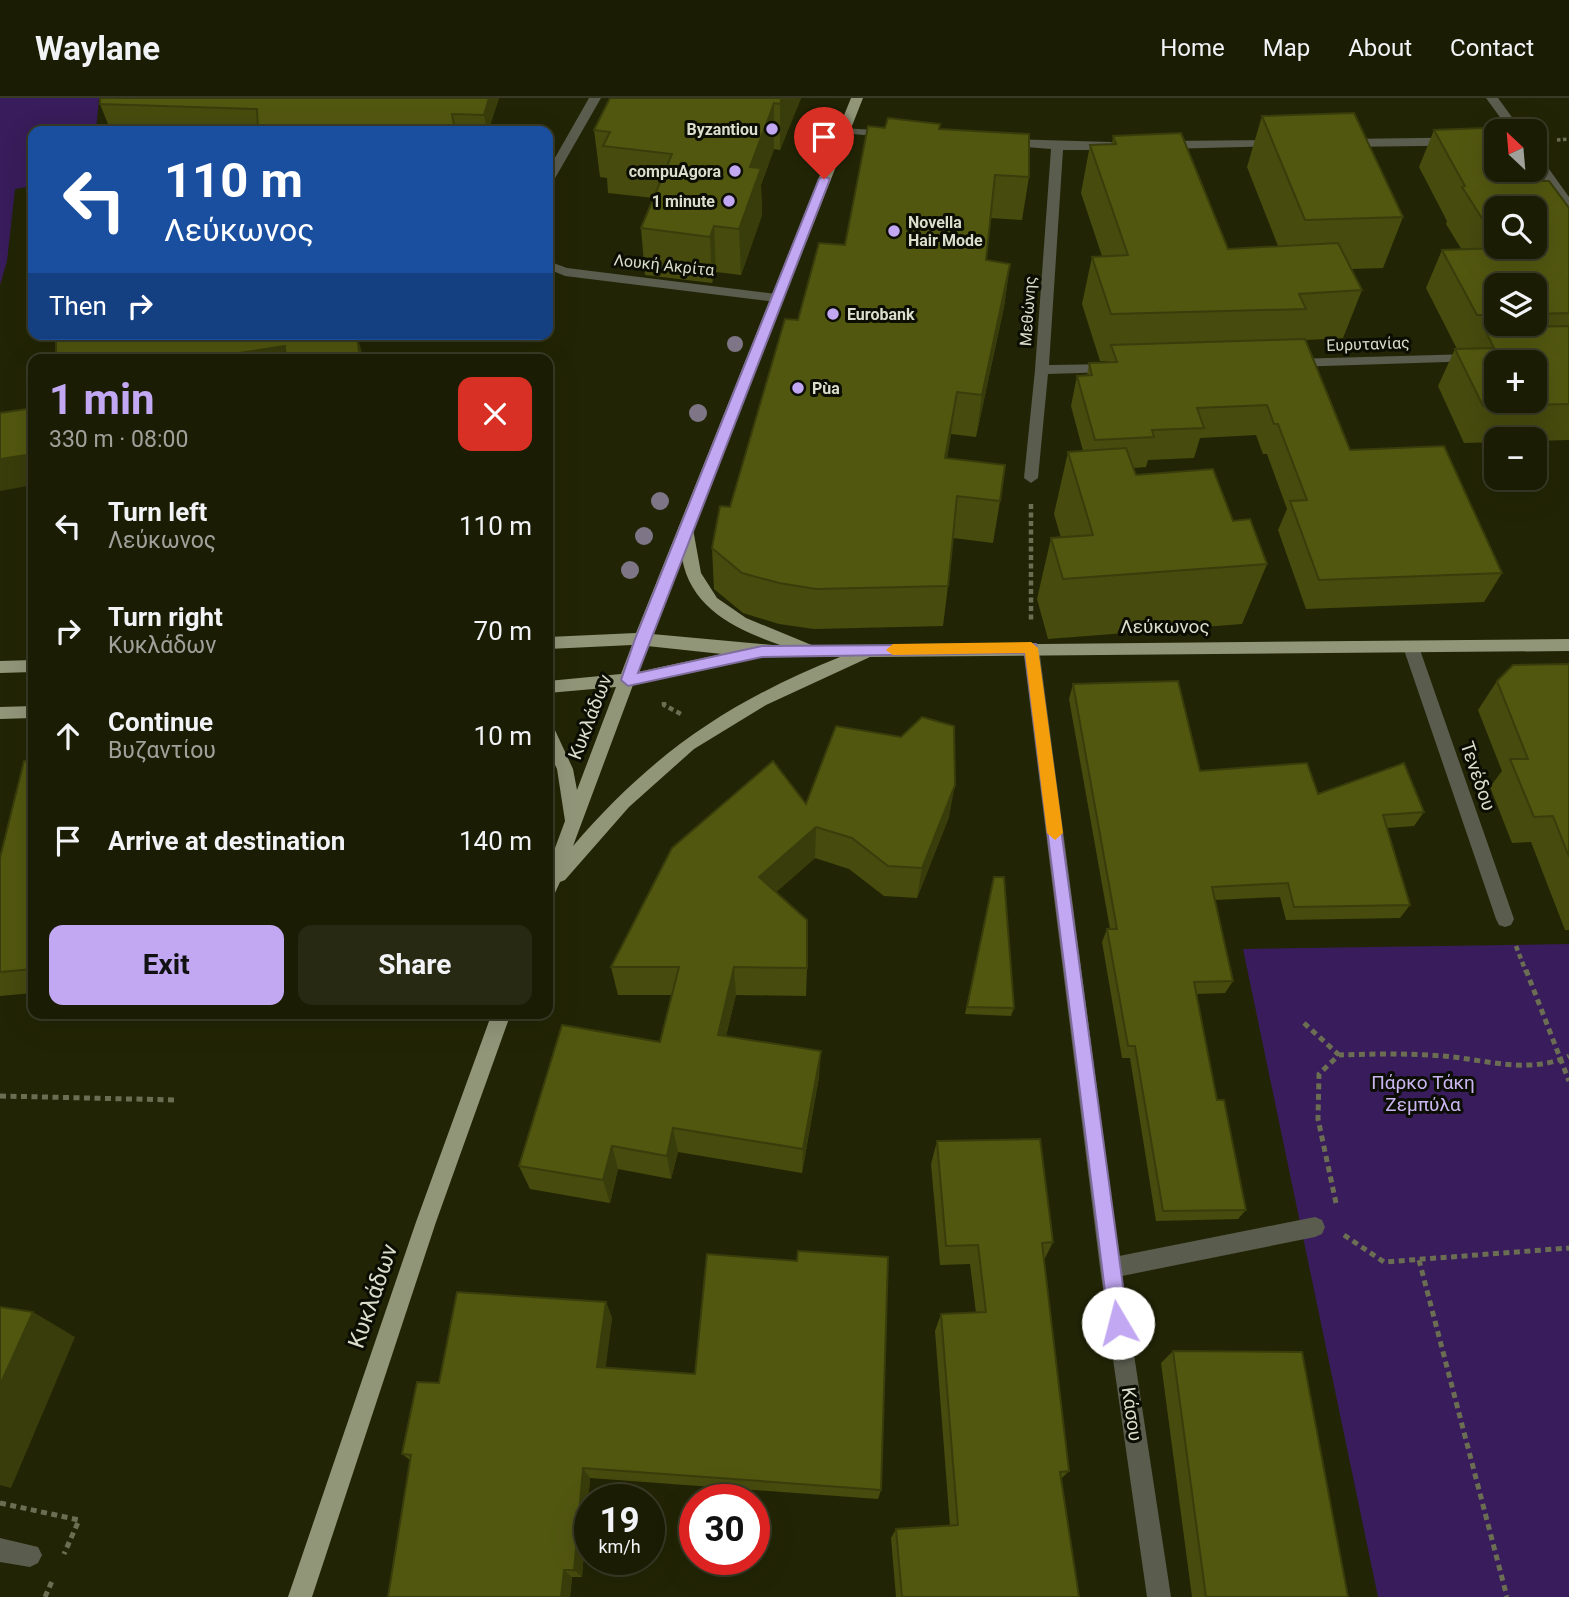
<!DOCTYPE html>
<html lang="en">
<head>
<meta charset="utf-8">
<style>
  :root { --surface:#1a1c04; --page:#272913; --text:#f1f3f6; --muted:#9fa19a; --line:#383a26; --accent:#c2a8f2 }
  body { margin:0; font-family:Roboto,sans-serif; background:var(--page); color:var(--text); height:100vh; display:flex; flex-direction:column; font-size:26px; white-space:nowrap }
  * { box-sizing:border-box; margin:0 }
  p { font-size:23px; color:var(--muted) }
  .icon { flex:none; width:38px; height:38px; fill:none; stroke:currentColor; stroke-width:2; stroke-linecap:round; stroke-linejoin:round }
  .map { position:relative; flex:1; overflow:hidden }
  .sheet { position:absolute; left:28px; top:256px; width:525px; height:665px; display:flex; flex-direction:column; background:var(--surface); border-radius:14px; box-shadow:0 7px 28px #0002,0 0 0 2px var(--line) }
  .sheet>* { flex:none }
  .top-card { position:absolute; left:28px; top:28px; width:525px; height:214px; border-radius:14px; box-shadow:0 7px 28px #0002,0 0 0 2px var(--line); background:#1a4fa0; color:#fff; overflow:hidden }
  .needle { width:46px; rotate:334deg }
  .buttons { position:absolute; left:1484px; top:21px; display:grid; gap:14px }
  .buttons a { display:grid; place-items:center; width:63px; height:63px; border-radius:14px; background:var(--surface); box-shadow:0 7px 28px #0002,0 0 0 2px var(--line); font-size:35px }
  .speed { position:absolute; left:574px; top:1386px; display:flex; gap:14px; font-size:35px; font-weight:700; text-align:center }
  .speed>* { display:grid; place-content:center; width:91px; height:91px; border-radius:50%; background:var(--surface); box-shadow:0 7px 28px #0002,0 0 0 2px var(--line); line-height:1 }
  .speed small { font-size:18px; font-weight:400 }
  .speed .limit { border:10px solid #d22; background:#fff; color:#111 }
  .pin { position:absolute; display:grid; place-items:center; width:60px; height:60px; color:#fff; margin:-72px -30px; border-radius:50% 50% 50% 0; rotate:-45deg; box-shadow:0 0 7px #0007 }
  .pin .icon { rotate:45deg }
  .me { position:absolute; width:77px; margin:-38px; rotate:352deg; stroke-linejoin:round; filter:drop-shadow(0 0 5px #0008) }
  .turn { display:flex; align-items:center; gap:24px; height:147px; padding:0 21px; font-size:32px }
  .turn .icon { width:91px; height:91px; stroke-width:2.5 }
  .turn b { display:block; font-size:49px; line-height:60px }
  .then { display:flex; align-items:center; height:66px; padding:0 21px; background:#0003; gap:14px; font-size:26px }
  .round { display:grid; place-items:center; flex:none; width:74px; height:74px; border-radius:14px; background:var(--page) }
  .headline { display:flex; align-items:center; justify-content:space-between; height:119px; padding:0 21px }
  h1 { font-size:42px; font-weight:700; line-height:52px; color:var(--accent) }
  .primary-button { display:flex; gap:14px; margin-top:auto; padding:14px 21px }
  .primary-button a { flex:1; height:80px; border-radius:14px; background:var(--accent); color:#111; font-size:28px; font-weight:700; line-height:80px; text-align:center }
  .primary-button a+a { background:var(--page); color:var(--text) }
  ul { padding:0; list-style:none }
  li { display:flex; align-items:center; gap:21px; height:105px; padding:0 21px }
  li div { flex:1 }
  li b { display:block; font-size:26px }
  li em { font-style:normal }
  header { display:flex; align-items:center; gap:42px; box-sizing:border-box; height:98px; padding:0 35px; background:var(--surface); border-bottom:2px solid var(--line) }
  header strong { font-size:33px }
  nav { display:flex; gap:38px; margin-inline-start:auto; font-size:24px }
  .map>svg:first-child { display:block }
  .green { fill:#381c5b }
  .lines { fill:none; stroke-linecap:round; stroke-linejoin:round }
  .path-far2 { stroke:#6b6e53; stroke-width:3.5; stroke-dasharray:3.5 2.5; stroke-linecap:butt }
  .path-far1 { stroke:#6b6e53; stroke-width:4.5; stroke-dasharray:5 3.5; stroke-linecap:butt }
  .path { stroke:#6b6e53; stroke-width:5; stroke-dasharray:6 4.5; stroke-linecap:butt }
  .minor { fill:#5a5c4e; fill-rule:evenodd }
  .major { fill:#929679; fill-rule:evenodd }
  .tree { fill:#7e7587 }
  .wall { fill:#474b0e; fill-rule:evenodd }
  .shaded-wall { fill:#393d0b }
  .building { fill:#525710; stroke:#393d0b; stroke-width:2; fill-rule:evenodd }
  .route { fill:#c2a8f2; stroke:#7e6d9d; stroke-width:2 }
  .slow { fill:#f59e0b }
  .poi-dot { fill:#c2a8f2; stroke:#0c0d03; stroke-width:2.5 }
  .labels { text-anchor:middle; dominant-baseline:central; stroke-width:6; stroke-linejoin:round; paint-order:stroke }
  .far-poi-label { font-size:16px; font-weight:bold; fill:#dbdecc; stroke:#0c0d03; text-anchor:end }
  .far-street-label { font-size:16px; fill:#dbdecc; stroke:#0c0d03 }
  .street-label { font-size:19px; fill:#dbdecc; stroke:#0c0d03 }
  .park-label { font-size:19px; fill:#cab6f2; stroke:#0c0d03 }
  .near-street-label { font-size:23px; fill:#dbdecc; stroke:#0c0d03 }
</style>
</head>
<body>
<header>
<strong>Waylane</strong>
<nav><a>Home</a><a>Map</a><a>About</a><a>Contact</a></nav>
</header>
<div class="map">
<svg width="1569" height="1499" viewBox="0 0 1569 1499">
  <rect width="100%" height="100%" fill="#222505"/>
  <!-- green -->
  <path class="green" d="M0 0H99L96 33H33V88L15 91 7 163 0 187Z
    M1569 846V1499H1378L1243 851Z"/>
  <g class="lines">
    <!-- path-far2 -->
    <path class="path-far2" d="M1557 42 1569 41"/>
    <!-- path-far1 -->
    <path class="path-far1" d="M1031 406V523
      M664 604V607L681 616
      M1516 848 1526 874"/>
    <!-- path -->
    <path class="path" d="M1526 872 1569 983
      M1304 925 1339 957
      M0 998 175 1002
      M1336 1105 1318 1021 1319 976 1339 957C1373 956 1408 955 1442 958 1485 961 1527 977 1569 958
      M1344 1137 1384 1164 1569 1150
      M1419 1162 1507 1499
      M0 1405 79 1422 64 1456
      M45 1499 52 1483"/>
    <!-- minor -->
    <path class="minor" d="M589 0H601L554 82 548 86V72Z
      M1486 0H1498L1522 33H1510Z
      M844 30 888 33 894 36 888 39 840 35 838 33Z
      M1496 39V47L1346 49 1340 45 1346 41Z
      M1006 41 1111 44 1117 48 1111 52H1063L1049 267 1112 266 1119 270 1112 274 1048 276 1038 380 1031 385 1024 380 1035 272 1051 51 1002 47V43Z
      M1276 42 1280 44V48L1164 51 1158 47 1164 43Z
      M1535 57H1539L1569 99V112L1565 111 1535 68Z
      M548 163 567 170 777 196 783 200 777 204 565 178 548 171Z
      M1472 256 1479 260 1477 263 1293 269 1286 265 1293 261Z
      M1411 543 1419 549 1514 821 1511 827 1505 829 1499 827 1496 821 1403 549Z
      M1031 544 1039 550 1119 1158 1315 1119 1322 1122 1325 1129 1322 1136 1315 1139 1122 1178 1171 1499H1147L1100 1170 1023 550Z
      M0 1440 38 1449 42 1457 38 1465 30 1469 0 1464Z"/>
    <!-- major -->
    <path class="major" d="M851 0H863L693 431 701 475 717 500 746 520 814 548 1569 541V553L870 559 766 607 694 651 629 709 565 782 560 784 554 797 548 800V769L565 723 557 671 548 652V629L554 630 573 671 577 692 616 589 548 595V583L621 576 632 547 548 551V539L636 535ZM682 460C691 512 738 532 783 548L652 536ZM647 548 722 556 638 574ZM752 559H840C728 604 652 656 573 748L633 587 745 563Z
      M33 562V574L0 575V563Z
      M33 608V620L0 621V609Z
      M492 915H511L436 1124 312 1499H288L416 1124Z"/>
  </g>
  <!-- trees -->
  <g class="tree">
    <circle cx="735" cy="246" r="8"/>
    <circle cx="698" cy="315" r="9"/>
    <circle cx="660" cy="403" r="9"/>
    <circle cx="644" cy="438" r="9"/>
    <circle cx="630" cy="472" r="9"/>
  </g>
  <!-- wall -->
  <path class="wall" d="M100 0H499L488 33H258V30L108 26 100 6Z
    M610 0H801L780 52 774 51 761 87 762 117 741 177 716 174 712 185 645 177 641 130 654 100 608 95 607 80 600 79 594 32Z
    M1262 18 1403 119 1383 170 1351 171 1362 192 1343 240 1305 242 1350 352 1502 475 1484 504 1306 511 1278 432 1287 411 1267 356H1263L1256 337 1200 340 1194 360 1148 362 1146 369 1133 370 1136 377 1233 423 1267 466 1242 526 1048 541 1037 501 1051 440H1061L1054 416 1068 354 1083 353 1071 308 1077 278H1087L1089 265 1107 264 1108 263H1100L1082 206 1092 159 1102 158 1081 95 1090 47 1112 46 1113 38 1228 151 1278 148 1247 69Z
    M885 30 940 31 1029 79 1022 122 990 120 986 162 1010 166 1004 209 976 339 951 336 947 360 1000 403 993 445 953 440 948 488 943 528 814 531 779 526 743 515 714 491 712 450 730 409 798 222 845 147Z
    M1434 32 1490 41 1569 110V342L1535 343V341H1496V344L1464 345 1438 288 1455 251H1457L1426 190 1442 152H1462L1446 126 1447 123 1419 69ZM1496 110 1535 149H1496ZM1496 187H1535V226H1496Z
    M1569 566V832H1565L1531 744 1512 745 1490 689 1502 673 1478 612 1497 583Z
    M1073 586 1200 673 1318 696 1424 714 1414 728 1387 730 1410 807 1400 820 1286 822 1280 799 1215 802 1233 883 1225 895 1196 896 1217 1002 1246 1112 1238 1121 1156 1123 1130 960H1122L1102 844 1107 831H1110L1069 601Z
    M33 662V895L0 898V760Z
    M806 706 949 719 917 800 884 798 849 771 815 760 776 794 807 870 806 898 736 897 726 938 819 979 802 1075 678 1054 671 1081 618 1071 610 1105 530 1091 519 1068 660 944 672 897H618L611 869Z
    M994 779 1014 910 1011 918 965 916Z
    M937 1043 1053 1144 1044 1162 1069 1373 1061 1381 1079 1499H896L891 1440 896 1431 950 1428 935 1233 941 1216 976 1215 970 1166 940 1167 931 1066Z
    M606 1204 612 1220 605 1269 881 1392 878 1401 590 1380 582 1479H572L570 1499H388L410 1362 402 1356 439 1285Z
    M1173 1253 1348 1499H1192L1161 1265Z"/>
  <!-- shaded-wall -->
  <path class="shaded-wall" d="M489 0H499L488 33H487L484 17Z
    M782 0H801L780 52V6Z
    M774 5V51L761 87 762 117 741 177 739 131 750 69Z
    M714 128 716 174 712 185 710 139Z
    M1010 166 1004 209 976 339 982 297Z
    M332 236H339L341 261 333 242Z
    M357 238 364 261H360Z
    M285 248 290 261H200Z
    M957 294 951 336 940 402 945 360Z
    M33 356V387L0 393V361Z
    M955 687 949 719 917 800 922 770Z
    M816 729 815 760 759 809V779Z
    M734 869 736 897 720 963 718 937Z
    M821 953 819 979 802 1075 803 1051Z
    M673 1030 678 1054 671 1081 667 1058Z
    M612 1048 618 1071 610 1105 603 1082Z
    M606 1204 612 1220 604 1283 597 1269Z
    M33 1214 75 1239 11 1390 0 1387V1287Z
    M583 1370 590 1380 582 1479 574 1472Z
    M564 1472 572 1479 570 1499H561Z"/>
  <!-- building -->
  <path class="building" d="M100 0H489L484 17 452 16 455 33H258L257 11 100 6Z
    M610 0H782L780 6 774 5 750 69 761 70 739 131 714 128 710 139 641 130 672 56 603 48 610 34 594 32Z
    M1354 15 1403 119 1305 122 1262 18Z
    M888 20 940 26 939 31 1029 36V79L995 77 986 162 1010 166 982 297 957 294 945 360 1005 367 1000 403 957 398 948 488 816 491 779 485 742 475 712 450 720 408 730 409 785 221 798 222 819 145 845 147 868 28 885 30Z
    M1483 30 1490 41 1496 40V72H1532L1539 83H1549L1569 110V215L1535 216V187H1496V217H1477L1442 152 1501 150V149H1535V110H1496V142L1462 89 1465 88 1434 32Z
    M1181 35 1228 151 1338 145 1362 192 1299 196 1306 211 1111 216 1092 159 1128 157 1090 47 1116 46 1113 38Z
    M1569 228V306L1483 308 1455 251 1494 250 1484 230ZM1496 264H1535V303H1496Z
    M103 236H332L333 242 357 238 360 261H286L285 248 200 261H56V243Z
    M1305 241 1350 352 1444 348 1502 475 1319 482 1290 403 1307 402 1278 326H1274L1267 307 1197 310 1204 330 1152 332 1154 339 1095 342 1077 278 1092 277 1089 265 1117 264 1111 247Z
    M33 310V356L0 361V315Z
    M1126 350 1136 377 1213 371 1233 423 1250 421 1267 466 1063 481 1051 440 1093 437 1068 354Z
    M1569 566V759L1553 718 1534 719 1510 661H1528L1497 583 1513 567Z
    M1178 583 1200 673 1307 665 1318 696 1404 665 1424 714 1383 717 1410 807 1294 809 1288 785 1212 789 1233 883 1194 884 1217 1002H1224L1246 1112 1163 1113 1135 948H1128L1107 831H1117L1073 586Z
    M922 619 954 628 955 687 922 770 888 768 852 740 816 729 759 779 807 822V870L734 869 718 937 821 953 803 1051 673 1030 667 1058 612 1048 603 1082 519 1068 562 927 660 944 679 869H611L672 750 773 663 806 706 836 628 901 639Z
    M33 662V871L0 874V760L24 663Z
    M994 779H1004L1014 910 967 909Z
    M1040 1041 1053 1144 1042 1145 1069 1373 1060 1374 1079 1499H902L896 1431 958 1427 941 1216 986 1214 978 1147 946 1148 937 1043Z
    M798 1153 888 1159 881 1392 583 1370 574 1472H564L561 1499H388L411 1357 402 1356 417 1284 439 1285 457 1194 606 1204 597 1269 695 1276 707 1156 797 1163Z
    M0 1209 33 1214 0 1287Z
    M1173 1253 1302 1254 1348 1499H1206Z"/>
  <!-- route -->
  <path class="route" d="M824 78 830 81 638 575 762 548 1036 546 1128 1225 1125 1232 1118 1234 1111 1232 1109 1225 1025 555 762 559 628 588 621 582 635 541 819 81Z"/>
  <!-- slow -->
  <path class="slow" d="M1031 544 1038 550 1063 735 1055 742 1047 735 1025 555 893 557 886 552 893 546Z"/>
  <!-- markers -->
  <g class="poi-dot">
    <circle cx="772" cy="31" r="7"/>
    <circle cx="735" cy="73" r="7"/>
    <circle cx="729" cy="103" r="7"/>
    <circle cx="894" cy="133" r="7"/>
    <circle cx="833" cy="216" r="7"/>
    <circle cx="798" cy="290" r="7"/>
  </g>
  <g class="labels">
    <!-- far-poi labels -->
    <g class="far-poi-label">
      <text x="758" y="31">Byzantiou</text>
      <text x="721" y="73">compuAgora</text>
      <text x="715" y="103">1 minute</text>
      <text x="908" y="124" text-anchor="start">Novella<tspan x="908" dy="18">Hair Mode</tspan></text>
      <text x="847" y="216" text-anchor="start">Eurobank</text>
      <text x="812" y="290" text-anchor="start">Pùa</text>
    </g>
    <!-- far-street labels -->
    <g class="far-street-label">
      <text transform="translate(664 167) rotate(6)">Λουκή Ακρίτα</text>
      <text transform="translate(1028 213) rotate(-86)">Μεθώνης</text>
      <text transform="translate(1368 246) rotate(-2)">Ευρυτανίας</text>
    </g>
    <!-- street labels -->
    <g class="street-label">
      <text x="1165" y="528">Λεύκωνος</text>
      <text transform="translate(590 619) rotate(-69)">Κυκλάδων</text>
      <text transform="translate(1478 678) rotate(71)">Τενέδου</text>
      <text transform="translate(1132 1316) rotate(82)">Κάσου</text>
    </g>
    <!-- park labels -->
    <g class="park-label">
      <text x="1423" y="984">Πάρκο Τάκη<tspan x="1423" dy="22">Ζεμπύλα</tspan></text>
    </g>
    <!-- near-street labels -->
    <g class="near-street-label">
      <text transform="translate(373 1198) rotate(-71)">Κυκλάδων</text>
    </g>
  </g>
</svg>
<div class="buttons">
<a><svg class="needle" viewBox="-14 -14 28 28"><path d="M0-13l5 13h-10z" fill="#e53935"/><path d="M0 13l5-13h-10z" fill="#9fa19a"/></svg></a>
<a><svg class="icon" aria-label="search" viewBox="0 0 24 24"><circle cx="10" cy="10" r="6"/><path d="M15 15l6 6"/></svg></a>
<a><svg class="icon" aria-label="layers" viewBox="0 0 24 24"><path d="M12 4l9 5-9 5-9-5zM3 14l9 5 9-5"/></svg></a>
<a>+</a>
<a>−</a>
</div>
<div class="speed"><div>19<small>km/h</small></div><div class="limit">30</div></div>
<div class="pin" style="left:824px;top:81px;background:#d93025"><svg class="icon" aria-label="arrive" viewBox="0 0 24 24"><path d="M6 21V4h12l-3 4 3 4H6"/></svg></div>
<svg class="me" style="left:1118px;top:1225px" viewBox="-20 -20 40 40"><circle r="19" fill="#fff"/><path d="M0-13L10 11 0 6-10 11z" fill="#c2a8f2"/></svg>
<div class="top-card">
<div class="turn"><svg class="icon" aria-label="left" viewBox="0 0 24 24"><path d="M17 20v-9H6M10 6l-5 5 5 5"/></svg><div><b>110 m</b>Λεύκωνος</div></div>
<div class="then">Then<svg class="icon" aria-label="right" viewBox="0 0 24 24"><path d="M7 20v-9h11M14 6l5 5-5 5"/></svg></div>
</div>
<section class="sheet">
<div class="headline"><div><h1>1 min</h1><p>330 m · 08:00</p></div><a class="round" style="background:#d93025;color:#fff"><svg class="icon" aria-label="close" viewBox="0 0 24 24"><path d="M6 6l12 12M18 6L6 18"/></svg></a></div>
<ul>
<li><svg class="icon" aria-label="left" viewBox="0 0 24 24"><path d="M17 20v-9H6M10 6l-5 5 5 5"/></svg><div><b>Turn left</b><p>Λεύκωνος</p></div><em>110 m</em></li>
<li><svg class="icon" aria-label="right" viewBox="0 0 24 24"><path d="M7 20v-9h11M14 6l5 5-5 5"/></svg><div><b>Turn right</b><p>Κυκλάδων</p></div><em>70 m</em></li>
<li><svg class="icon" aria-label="ahead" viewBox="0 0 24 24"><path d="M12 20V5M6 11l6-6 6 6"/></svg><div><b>Continue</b><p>Βυζαντίου</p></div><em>10 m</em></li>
<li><svg class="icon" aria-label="arrive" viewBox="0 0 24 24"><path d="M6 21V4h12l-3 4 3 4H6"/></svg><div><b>Arrive at destination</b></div><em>140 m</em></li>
</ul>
<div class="primary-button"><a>Exit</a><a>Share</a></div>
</section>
</div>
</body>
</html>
